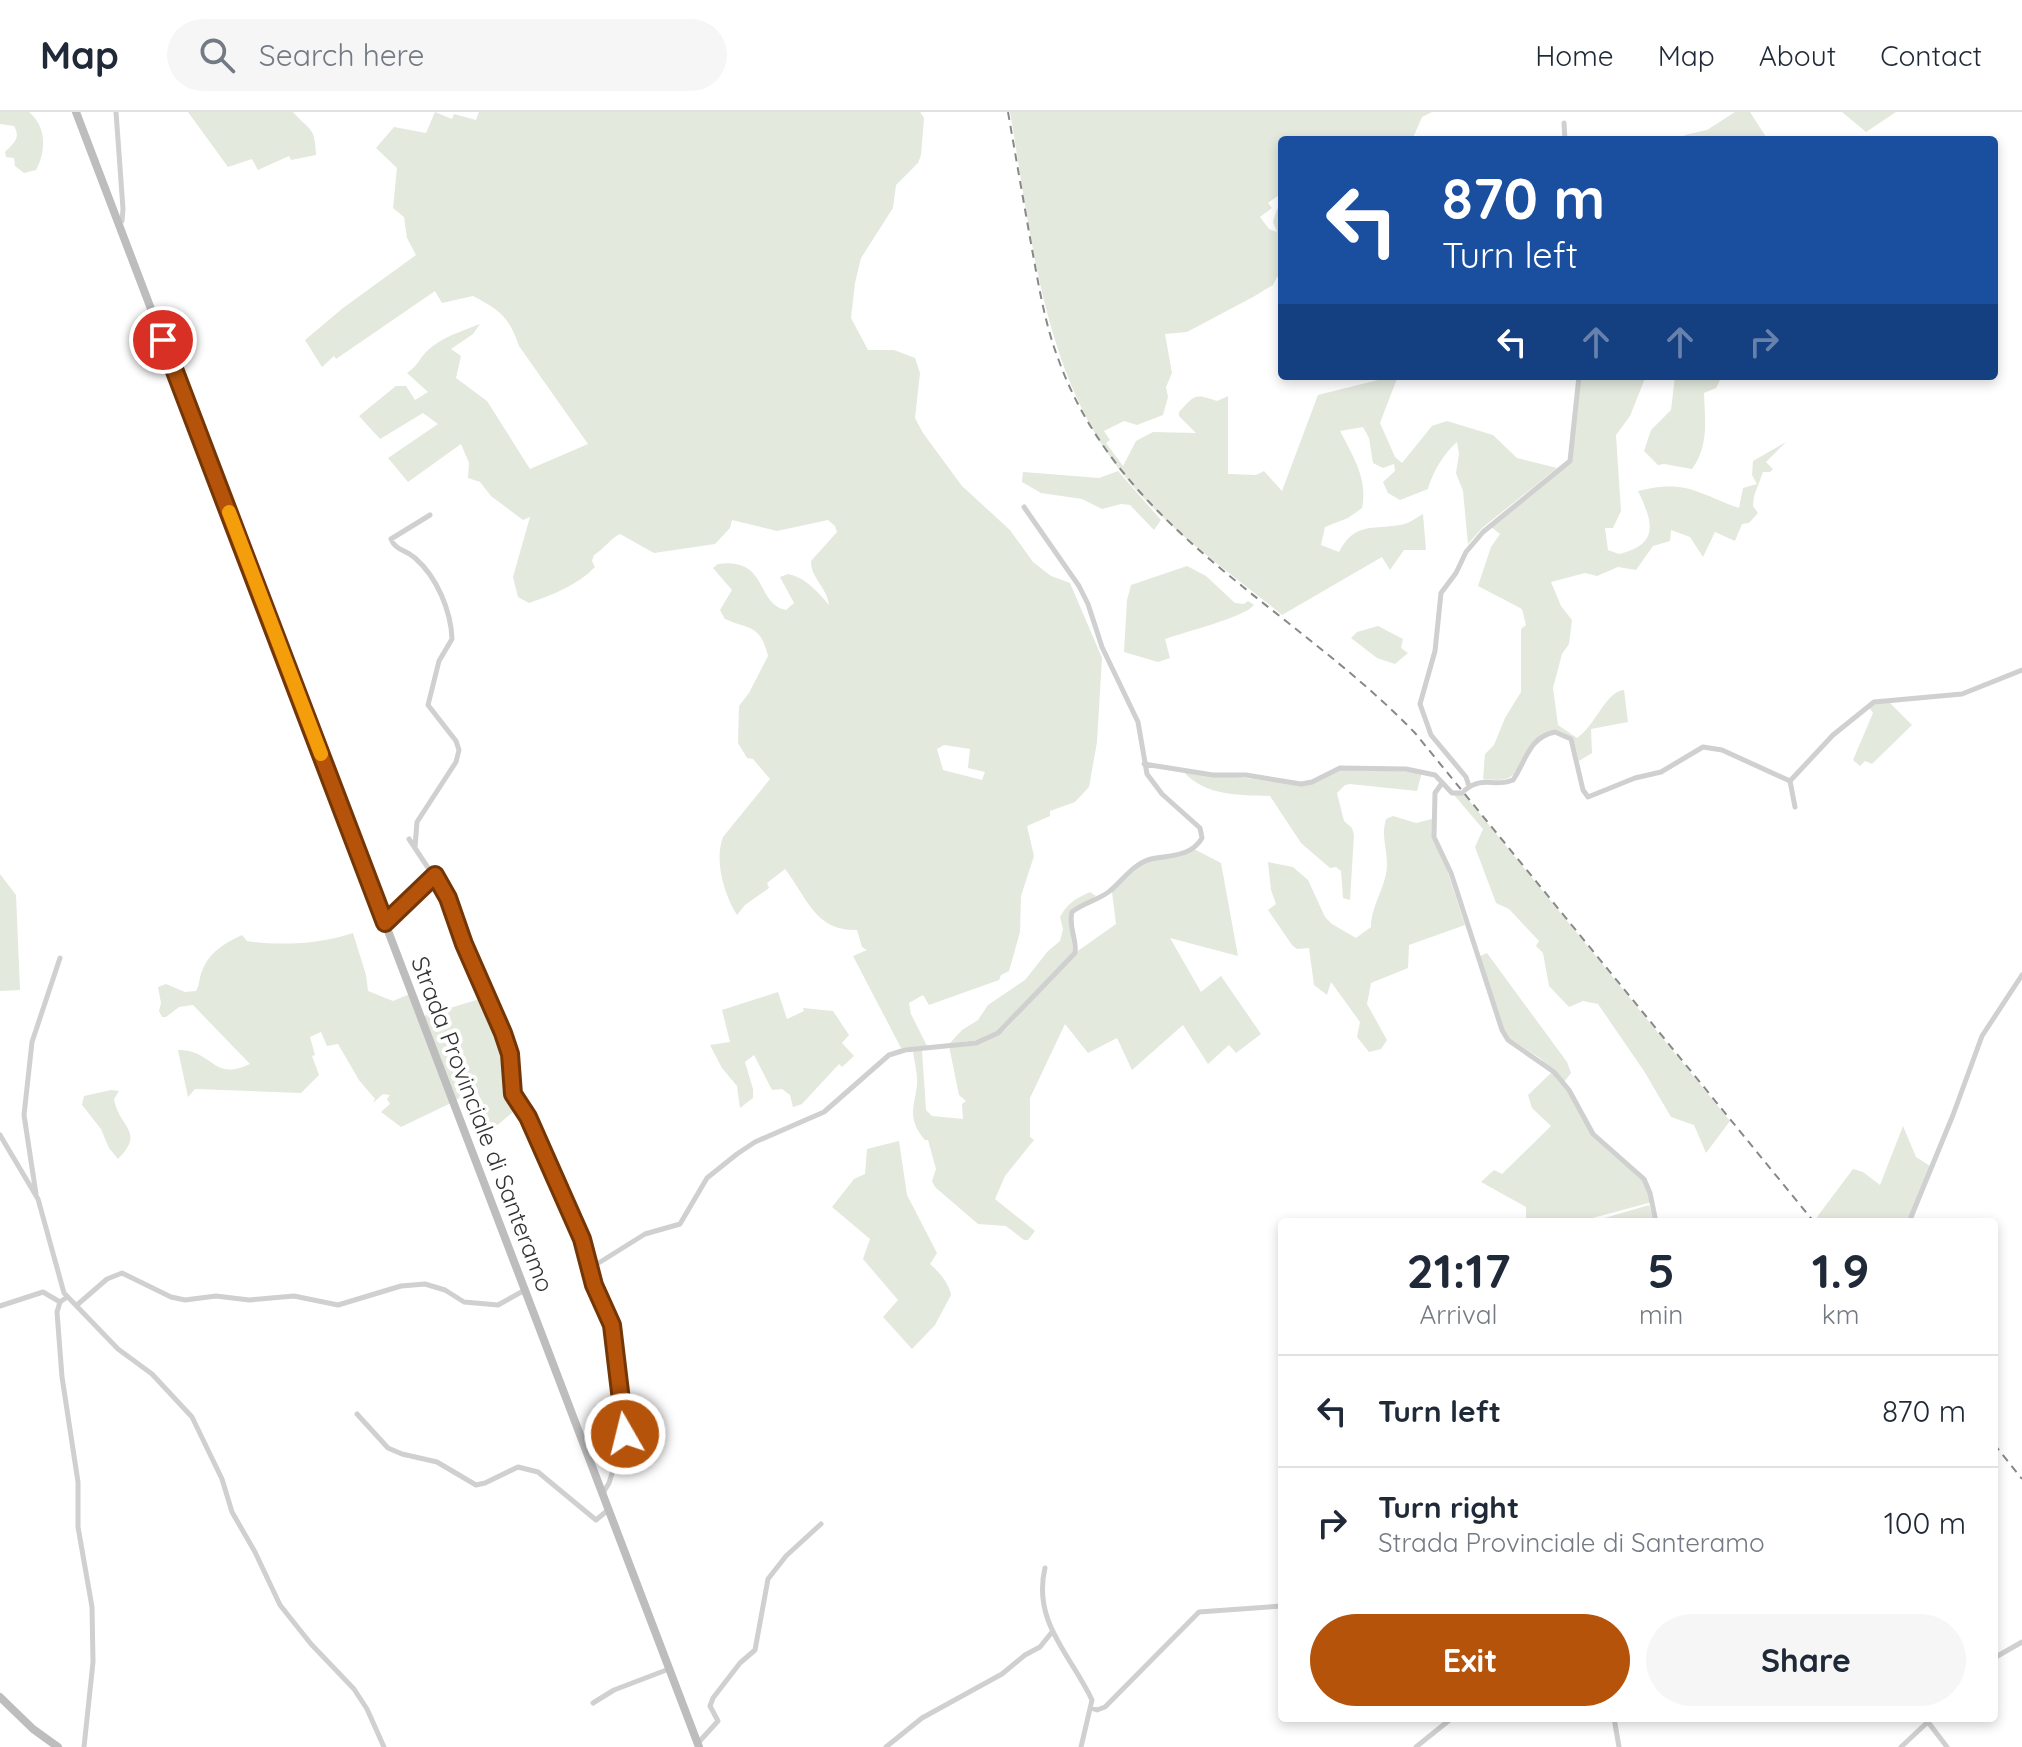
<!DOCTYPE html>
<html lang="en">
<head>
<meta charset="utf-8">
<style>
  :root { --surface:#fff; --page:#f6f6f7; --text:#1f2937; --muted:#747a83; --line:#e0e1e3; --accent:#b45309 }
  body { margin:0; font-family:Quicksand,sans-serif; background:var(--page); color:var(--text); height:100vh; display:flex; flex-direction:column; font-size:30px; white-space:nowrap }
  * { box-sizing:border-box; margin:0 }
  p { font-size:26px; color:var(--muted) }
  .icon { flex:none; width:44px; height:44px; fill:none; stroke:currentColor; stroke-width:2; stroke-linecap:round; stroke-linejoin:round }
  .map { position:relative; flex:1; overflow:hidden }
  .details { position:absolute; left:1278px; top:1106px; width:720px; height:504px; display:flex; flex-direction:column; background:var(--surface); border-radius:8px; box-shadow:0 4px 12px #0003 }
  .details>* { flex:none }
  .guide { position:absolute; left:1278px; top:24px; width:720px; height:244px; border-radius:8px; box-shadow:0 4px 12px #0003; background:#1a4fa0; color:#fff; overflow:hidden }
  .pin { position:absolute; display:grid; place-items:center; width:68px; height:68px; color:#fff; margin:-34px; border:4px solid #fff; border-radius:50%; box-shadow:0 2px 8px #0007 }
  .me { position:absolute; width:88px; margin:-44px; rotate:352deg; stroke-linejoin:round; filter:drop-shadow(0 0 6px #0008) }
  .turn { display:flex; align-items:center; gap:28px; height:168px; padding:0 32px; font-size:36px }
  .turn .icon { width:104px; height:104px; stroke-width:2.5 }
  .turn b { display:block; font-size:56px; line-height:68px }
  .lanes { display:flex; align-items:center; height:76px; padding:0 32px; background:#0003; justify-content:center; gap:40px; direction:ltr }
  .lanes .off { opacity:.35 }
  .eta { display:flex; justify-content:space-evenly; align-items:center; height:136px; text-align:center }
  .eta b { font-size:48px; font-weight:700; line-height:56px }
  .action { display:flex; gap:16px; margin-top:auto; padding:16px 32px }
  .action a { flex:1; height:92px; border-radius:48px; background:var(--accent); color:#fff; font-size:32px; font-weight:700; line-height:92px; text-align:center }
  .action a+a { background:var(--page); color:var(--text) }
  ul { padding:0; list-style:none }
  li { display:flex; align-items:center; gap:24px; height:112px; padding:0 32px; border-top:2px solid var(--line) }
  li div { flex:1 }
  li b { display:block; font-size:30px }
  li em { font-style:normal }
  header { display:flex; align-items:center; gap:48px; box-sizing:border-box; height:112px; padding:0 40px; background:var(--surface); border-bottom:2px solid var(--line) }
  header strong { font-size:38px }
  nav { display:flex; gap:44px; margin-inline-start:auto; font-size:28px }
  .search { width:560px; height:72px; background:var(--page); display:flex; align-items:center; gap:20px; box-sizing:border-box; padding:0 28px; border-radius:44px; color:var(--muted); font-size:30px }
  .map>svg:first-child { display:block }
  .green { fill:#e3e9dd; fill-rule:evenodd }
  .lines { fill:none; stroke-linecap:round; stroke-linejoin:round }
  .street { stroke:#d0d0d0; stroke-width:5 }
  .secondary { stroke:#bdbdbd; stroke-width:8 }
  .rail { stroke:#888; stroke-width:2; stroke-dasharray:8 6; stroke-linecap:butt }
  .route-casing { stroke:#753606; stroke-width:20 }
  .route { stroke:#b45309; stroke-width:14 }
  .slow { stroke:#f59e0b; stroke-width:14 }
  .labels { text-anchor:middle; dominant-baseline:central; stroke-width:8; stroke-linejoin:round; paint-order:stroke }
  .street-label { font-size:24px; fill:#333; stroke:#fff }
</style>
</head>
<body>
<header>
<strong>Map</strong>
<div class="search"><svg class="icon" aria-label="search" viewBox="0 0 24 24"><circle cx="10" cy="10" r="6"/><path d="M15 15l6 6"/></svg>Search here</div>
<nav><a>Home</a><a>Map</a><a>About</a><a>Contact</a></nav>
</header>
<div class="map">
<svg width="2022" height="1635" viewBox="0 0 2022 1635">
  <rect width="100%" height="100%" fill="#fff"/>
  <!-- green -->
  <path class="green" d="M0 0H29C47 15 46 39 36 58L24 61 15 54 14 46 6 45 5 40C14 31 21 26 14 14L0 12Z
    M188 0H293C309 19 315 13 316 43L291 48 289 44 258 58 252 47 228 55Z
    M435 0 452 7 454 2 476 8 479 0H920L924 6 921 43 918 51 896 73 893 96 861 146 855 171 851 206 868 238H894L915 246 920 261 915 306 923 321 962 374 1010 418 1033 450 1051 464 1070 471 1102 546 1097 630 1089 675 1075 690 1050 699V704L1027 714 1034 744 1021 784 1020 820 1009 859 1001 863 999 868 929 893 923 883 909 891 911 902 927 934 901 936 853 844 867 838 862 835 857 818C815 819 808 787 785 757L767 771 769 776 745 793 737 803C724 782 714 749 723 725L770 667 753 647 747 646 738 631 739 594 749 581 768 544C760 512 750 518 725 507L720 498 732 478 713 456 718 452C769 445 755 492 786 498L794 491 780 465 788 462C805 465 819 481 829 493 827 475 811 467 811 449L837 420 835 414 828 408 777 419 732 408 730 416 715 432 654 441 620 422C611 426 605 436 594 443L592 449 595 455C576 474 554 482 529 491L518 485 513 465 530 405 523 408 491 384 480 370 468 366 469 351 461 332 408 370 388 346 438 312 423 301 380 327 359 304 396 274H406L415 288 428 280 407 261C419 253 420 245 428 238 442 225 462 219 480 212L473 222 451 237 461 244 456 266 487 289 530 357 588 332 519 234C509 205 500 198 473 184L442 191 435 179 336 247 334 244 322 255 305 228 343 196 416 143 407 126 404 105 393 96 397 56 376 36 394 15 426 21ZM944 633 970 637 968 656 985 660 982 668 943 658 937 637Z
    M1010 0H1432L1422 5 1412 28H1282V74L1279 83 1268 91 1272 96 1260 105 1269 117 1277 120 1273 110 1277 97 1282 94V163L1277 165 1273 173 1253 185 1187 220 1165 222 1172 261 1166 275 1168 285 1163 303 1137 313 1124 309 1104 319 1110 328 1106 331 1123 354 1136 329 1153 320 1196 321 1179 304V300C1195 283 1194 281 1217 289L1228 284V362L1256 363 1264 359 1282 379 1318 283 1378 268 1383 264H1398L1380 311 1395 345 1402 351 1432 314 1447 309 1493 323 1517 346 1557 356 1482 416 1468 432 1463 379 1456 361 1459 342 1457 330C1444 341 1432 361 1428 377L1400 388 1388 381 1383 370 1395 359 1394 352 1383 356 1373 351 1369 326 1363 315 1340 319C1353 344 1368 367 1362 396L1348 406 1325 415 1321 433 1339 440C1355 410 1371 418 1400 413 1408 412 1416 406 1423 402L1426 438H1404L1390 458 1382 445 1282 503C1231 461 1173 422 1130 371 1043 268 1032 128 1010 0Z
    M1735 0H1750L1768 28H1679L1685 23 1707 18Z
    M1842 0H1896L1866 20Z
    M1581 264H1646L1630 304 1616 323 1621 399 1613 416H1605L1608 438 1619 442C1660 432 1653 410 1638 379 1686 367 1697 381 1739 396L1743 376 1757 372 1752 363 1753 349 1786 330 1766 350 1773 357 1770 360H1763L1754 384 1753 394 1758 401 1749 411 1742 412 1735 429 1715 420 1703 445 1690 425 1671 418 1670 429 1653 434 1636 458 1618 455 1597 464 1585 461 1551 470 1561 494 1572 508 1569 532 1562 542 1553 576 1558 613 1577 626C1596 613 1606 579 1624 578L1628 610 1591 617 1592 641 1579 649 1573 626 1556 618C1547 623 1535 628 1529 636 1511 662 1520 671 1483 667L1485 642 1494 633 1505 606 1521 580V517L1526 513 1522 497 1478 474 1491 435 1500 422 1490 414 1567 354Z
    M1675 264H1722L1716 276 1704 281C1705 310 1709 333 1692 357L1664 352 1658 353 1644 339 1651 318 1671 298Z
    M1118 359 1161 408 1154 418 1130 393 1121 392 1102 397 1082 387 1041 381 1022 370 1023 360 1099 366Z
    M1187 454 1206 464 1235 491 1244 492 1248 489 1254 493C1245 505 1182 521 1165 527L1170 546 1158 550 1124 540 1127 488 1131 473Z
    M1378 514 1403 527 1401 536 1408 541 1395 552 1377 546 1351 526 1357 520Z
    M1881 590H1889L1912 613 1872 652 1865 649 1860 654 1853 648 1873 601 1869 595Z
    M1338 657 1422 660 1417 679 1350 672 1345 673 1337 681 1344 709 1352 716 1354 723 1350 788 1343 786 1341 759 1336 755 1330 756 1301 731 1270 684C1239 683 1204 684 1183 659L1307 673Z
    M1463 681 1730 1009 1706 1041 1694 1013 1671 1005 1644 959 1598 892 1583 889 1569 895 1549 874 1543 841 1536 834 1539 829 1509 797 1496 791 1475 735 1483 717 1454 683Z
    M1393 704 1416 711 1432 707V726L1444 749 1465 813 1409 833 1408 856 1371 871 1367 892 1387 928 1381 937 1369 940 1357 925 1360 910 1331 870 1327 883 1314 873 1309 836 1297 837 1292 833 1268 798 1276 792 1271 778 1268 750 1293 755 1308 768 1325 805 1332 812 1356 826 1371 815C1371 793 1387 774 1387 752 1387 736 1381 724 1386 707Z
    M1194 737 1221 751 1238 844 1170 826 1201 880 1221 864 1261 922 1236 941 1229 933 1208 952 1183 913 1132 958 1117 926 1088 941 1065 912 1030 986V1025L1034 1028 1005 1064 995 1087 1035 1119 1028 1128H1024L1006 1114 978 1112 935 1075 932 1069 936 1057 928 1028H925C907 1007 914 996 917 973 918 962 914 949 913 939L922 938 926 998 932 1004 963 1007 962 992 966 989 959 983 949 934C969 933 990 930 1006 917L1075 841 1116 812 1112 780 1141 752Z
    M0 762 16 783 20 878 0 879Z
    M1090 780 1096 784 1069 802 1073 840 1004 915 981 928 950 931 962 918 978 908 988 893 1025 868 1048 839 1060 829 1063 817 1060 805C1067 791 1077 786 1090 780Z
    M353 821 366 863 368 879 393 889 410 882 451 991 401 1015 381 1000 390 992 387 987 390 983 383 982 373 991 375 987 359 968 338 932 327 934 321 920 310 925 315 943 312 944 319 963 301 981 195 977 188 985 178 938C214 938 212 970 250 952L193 893 179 895 166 905H162L159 899 161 891 158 875 166 872 185 880 196 879C200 872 199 866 202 859 210 839 224 832 242 823L247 829C280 834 321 832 353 821Z
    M1487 841 1567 950 1571 961 1564 970 1541 947 1506 924 1478 845Z
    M778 880 787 907 804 899 803 896 833 899 849 923 842 931 854 944 842 955 839 952 802 992 793 995 790 983 782 977 772 978 754 943 745 950 753 977V986L740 996 737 974 722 956 710 933 730 930 722 898Z
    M486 885 510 945V975L520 994 488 1021 487 1004 477 978 455 988 424 904Z
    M1552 960 1571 984 1589 1019 1645 1069 1652 1090 1589 1107 1586 1110H1526V1095L1481 1070 1494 1058 1502 1062 1551 1014 1532 996 1528 983Z
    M111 978 119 979 114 987C119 1016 146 1019 118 1047L109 1036 101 1017 82 993 84 984Z
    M1903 1014 1916 1045 1930 1054 1907 1110H1821L1817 1105 1853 1057 1863 1060 1880 1073Z
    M899 1029 907 1083 937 1141 930 1152C939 1160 949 1171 951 1183L935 1213 912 1237 883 1205 898 1188 863 1147 870 1127 832 1095 854 1067 865 1062 867 1037Z
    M1649 1093 1655 1110H1591Z"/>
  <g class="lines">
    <!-- street -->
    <path class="street" d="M116 0 123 97 122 109 118 111
      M1564 11 1565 28
      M1144 652 1213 663H1246L1301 672 1312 670 1340 656 1406 657 1435 663 1452 681H1462
      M1790 669 1795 695
      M1442 671 1435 681 1434 725 1451 761 1502 918 1508 928 1554 960 1569 978 1593 1022 1644 1067 1650 1081 1656 1110
      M1469 674 1466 665 1431 623 1420 592 1435 539 1441 481 1456 461 1466 440 1483 420 1570 349 1579 264
      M1465 678C1484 663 1494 676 1513 668 1526 649 1529 625 1555 620L1571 627 1583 678 1588 685 1635 666 1661 660 1703 635 1722 638 1790 669 1833 623 1874 590 1962 582 2022 558
      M409 727 448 786 464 832 510 942 513 982 528 1005 582 1127 594 1173 612 1213 617 1264 626 1316 609 1371 603 1381
      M415 735 417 710 456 650 459 638 456 629 428 593 439 549 452 527C451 499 437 465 415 446 406 438 395 438 391 427L430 403
      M385 811 435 763
      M0 1023 38 1087 64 1181 118 1237 152 1262 192 1305 222 1367 232 1400 255 1440 280 1493 311 1532 354 1577 367 1597 384 1635
      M36 1082 24 1003 32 930 60 846
      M1909 1110 1953 1003 1982 924 2022 863
      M589 1157 645 1122 680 1112 707 1066 737 1042 755 1030 824 1000 889 943 905 938 976 931 998 921 1075 841C1077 827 1068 814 1072 800 1084 790 1100 788 1111 778 1124 767 1133 752 1151 747 1170 743 1191 745 1202 726L1200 716 1162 682 1147 662 1138 610 1102 535 1088 492 1079 474 1024 395
      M67 1185 60 1190 57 1200 62 1265 78 1370V1415L92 1495 93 1550 84 1635
      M77 1193 107 1167 122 1161 171 1185 185 1188 216 1184 249 1188 294 1184 338 1193 401 1174 425 1172 445 1178 464 1190 498 1193 525 1178
      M0 1194 43 1180 60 1190
      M357 1302 388 1336 402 1342 437 1350 476 1373 485 1371 518 1355 538 1360 596 1408 608 1398
      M1045 1456C1032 1510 1071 1543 1092 1588L1081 1635
      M1994 1546 2022 1530
      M593 1591 614 1578 669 1557
      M1091 1596 1097 1598 1105 1595 1199 1500 1282 1494
      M1614 1606 1619 1635
      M1928 1610 1947 1635
      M698 1631 718 1609 710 1594 713 1586 740 1551 755 1538 768 1467 786 1444 821 1412
      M886 1635 922 1606 1002 1562 1025 1543 1040 1535 1052 1520
      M1416 1635 1452 1606
      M1901 1635 1932 1606"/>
    <!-- secondary -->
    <path class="secondary" d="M76 0 699 1635
      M0 1585 33 1617 58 1635"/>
    <!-- rail -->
    <path class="rail" d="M1008 0C1016 46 1024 92 1032 137 1039 175 1045 213 1059 249 1121 419 1296 497 1415 621L1814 1110
      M1994 1332 2022 1367"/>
  </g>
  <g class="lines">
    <defs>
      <path id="route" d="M163 228 385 811 435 763 448 786 464 832 503 921 510 942 513 982 528 1005 582 1127 594 1173 612 1213 625 1322"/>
    </defs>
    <!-- route casing -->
    <use href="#route" class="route-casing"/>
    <!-- route -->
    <use href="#route" class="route"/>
    <!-- slow -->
    <path class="slow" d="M229 400 321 642"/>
  </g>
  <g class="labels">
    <!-- street labels -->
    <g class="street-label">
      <text transform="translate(483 1012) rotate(69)">Strada Provinciale di Santeramo</text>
    </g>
  </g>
</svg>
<div class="pin" style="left:163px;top:228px;background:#d93025"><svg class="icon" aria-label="arrive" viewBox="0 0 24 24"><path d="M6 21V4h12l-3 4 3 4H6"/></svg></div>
<svg class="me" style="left:625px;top:1322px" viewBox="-20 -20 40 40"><circle r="17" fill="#b45309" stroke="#fff" stroke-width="3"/><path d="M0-11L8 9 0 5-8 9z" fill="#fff"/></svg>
<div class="guide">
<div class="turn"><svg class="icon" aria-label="left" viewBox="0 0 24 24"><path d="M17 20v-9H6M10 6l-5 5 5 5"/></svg><div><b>870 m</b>Turn left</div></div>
<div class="lanes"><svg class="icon" aria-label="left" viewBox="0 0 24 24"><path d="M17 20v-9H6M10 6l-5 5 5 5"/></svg><svg class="icon off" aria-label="ahead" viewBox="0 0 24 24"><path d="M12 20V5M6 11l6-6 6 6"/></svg><svg class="icon off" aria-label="ahead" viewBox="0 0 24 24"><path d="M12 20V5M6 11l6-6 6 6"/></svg><svg class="icon off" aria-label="right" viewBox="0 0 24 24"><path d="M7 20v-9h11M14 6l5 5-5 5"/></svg></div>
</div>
<section class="details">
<div class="eta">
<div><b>21:17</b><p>Arrival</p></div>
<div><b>5</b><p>min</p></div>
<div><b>1.9</b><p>km</p></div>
</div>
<ul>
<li><svg class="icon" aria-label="left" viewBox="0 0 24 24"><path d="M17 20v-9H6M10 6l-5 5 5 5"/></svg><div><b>Turn left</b></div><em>870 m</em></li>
<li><svg class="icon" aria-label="right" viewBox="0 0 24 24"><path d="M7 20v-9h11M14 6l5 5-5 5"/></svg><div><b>Turn right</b><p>Strada Provinciale di Santeramo</p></div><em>100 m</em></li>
</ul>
<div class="action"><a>Exit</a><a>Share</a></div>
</section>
</div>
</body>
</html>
